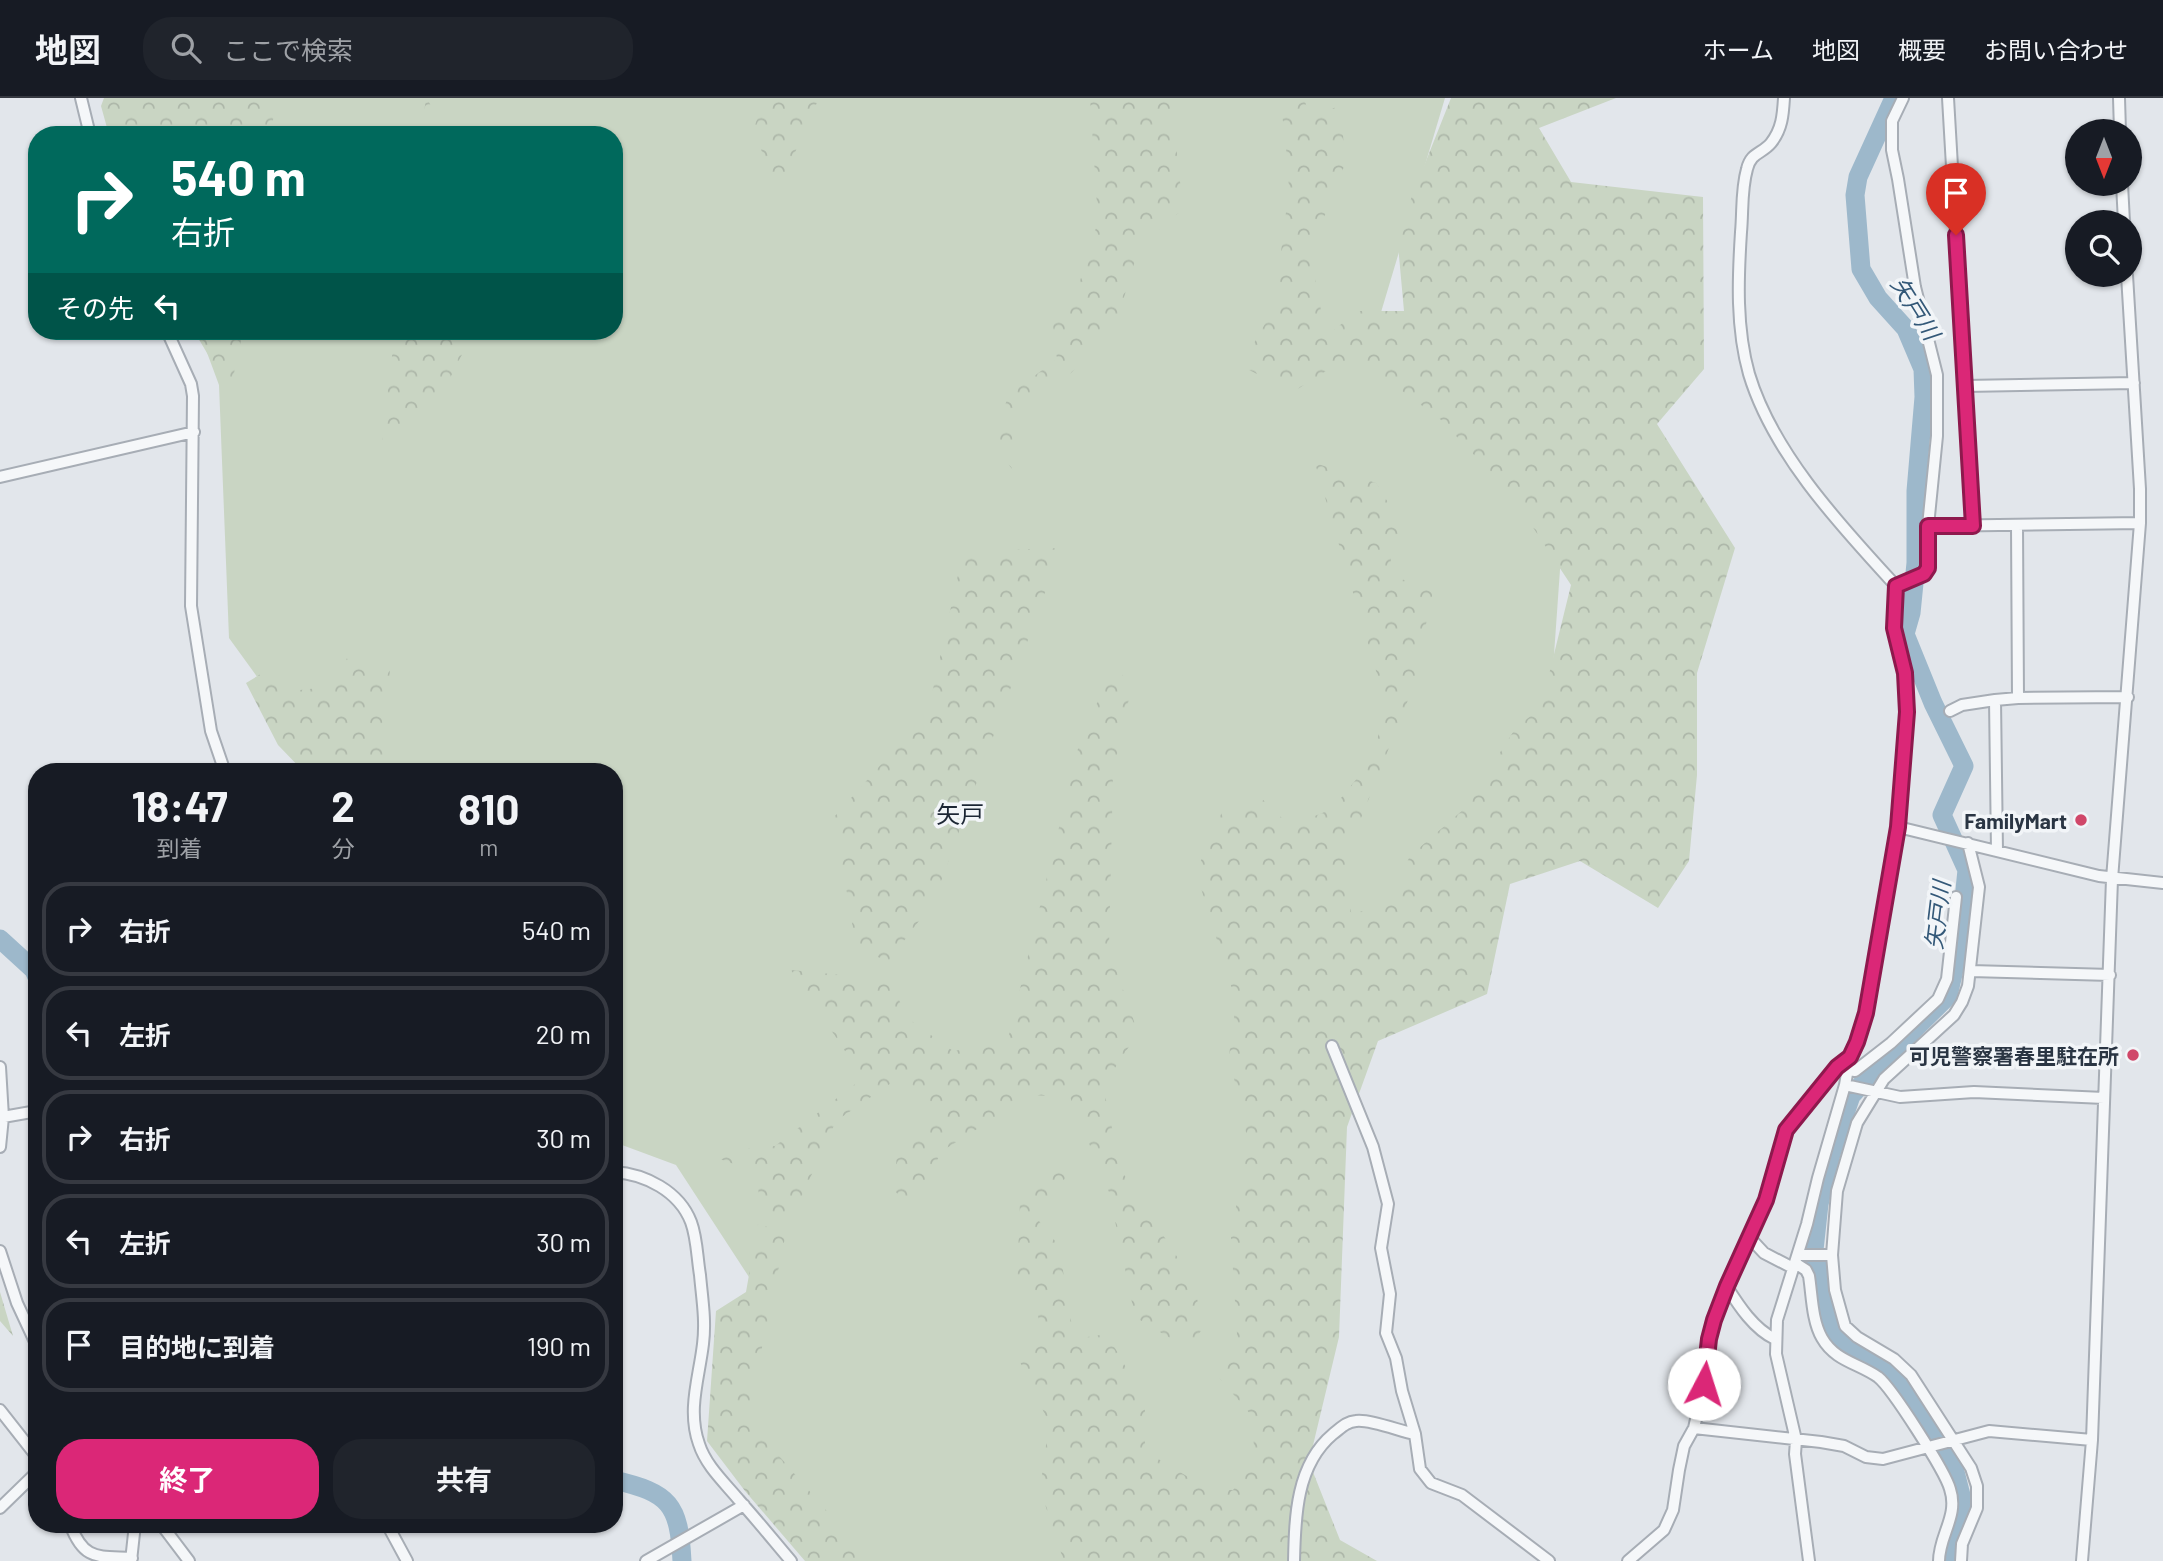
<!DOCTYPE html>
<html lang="ja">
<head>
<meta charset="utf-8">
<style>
  :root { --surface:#171b24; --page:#20242c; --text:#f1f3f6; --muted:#9ea1a6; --line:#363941; --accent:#db2777 }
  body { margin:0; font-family:Barlow,"Noto Sans JP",sans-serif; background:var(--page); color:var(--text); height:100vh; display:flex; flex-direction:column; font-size:26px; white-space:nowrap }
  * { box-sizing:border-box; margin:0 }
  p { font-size:23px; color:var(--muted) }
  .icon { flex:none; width:38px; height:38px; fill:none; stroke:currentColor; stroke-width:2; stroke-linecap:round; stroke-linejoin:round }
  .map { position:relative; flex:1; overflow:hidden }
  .sheet { position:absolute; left:28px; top:665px; width:595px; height:770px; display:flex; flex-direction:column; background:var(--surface); border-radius:28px; box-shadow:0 2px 5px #0004 }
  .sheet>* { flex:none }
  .guide { position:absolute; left:28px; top:28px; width:595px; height:214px; border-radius:28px; box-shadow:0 2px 5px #0004; background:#00695c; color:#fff; overflow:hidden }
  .needle { width:46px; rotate:180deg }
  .tools { position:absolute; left:2065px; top:21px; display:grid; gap:14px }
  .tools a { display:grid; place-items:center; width:77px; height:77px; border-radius:50%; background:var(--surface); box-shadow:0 2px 5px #0004; font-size:35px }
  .pin { position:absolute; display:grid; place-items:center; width:60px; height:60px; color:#fff; margin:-72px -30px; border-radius:50% 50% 50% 0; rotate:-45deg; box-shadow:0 0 7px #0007 }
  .pin .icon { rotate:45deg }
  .me { position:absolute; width:77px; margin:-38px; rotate:5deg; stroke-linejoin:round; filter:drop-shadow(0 0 5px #0008) }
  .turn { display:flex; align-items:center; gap:24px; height:147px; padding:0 28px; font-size:32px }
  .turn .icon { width:91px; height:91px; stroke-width:2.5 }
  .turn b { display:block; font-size:49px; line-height:60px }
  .then { display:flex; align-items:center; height:66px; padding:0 28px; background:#0003; gap:14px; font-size:26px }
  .eta { display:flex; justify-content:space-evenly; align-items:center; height:119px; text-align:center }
  .eta b { font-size:42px; font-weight:700; line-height:49px }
  .cta { display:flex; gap:14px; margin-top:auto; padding:14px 28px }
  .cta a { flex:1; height:80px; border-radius:28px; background:var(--accent); color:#fff; font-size:28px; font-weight:700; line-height:80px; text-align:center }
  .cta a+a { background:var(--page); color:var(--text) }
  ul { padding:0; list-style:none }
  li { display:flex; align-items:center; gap:21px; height:94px; margin:0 14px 10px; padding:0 14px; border:4px solid var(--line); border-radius:28px }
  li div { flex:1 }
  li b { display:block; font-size:26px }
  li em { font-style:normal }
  header { display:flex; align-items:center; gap:42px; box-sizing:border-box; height:98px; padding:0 35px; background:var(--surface); border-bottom:2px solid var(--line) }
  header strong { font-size:33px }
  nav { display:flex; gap:38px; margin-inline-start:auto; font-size:24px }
  .search { width:490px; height:63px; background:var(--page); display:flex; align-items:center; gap:18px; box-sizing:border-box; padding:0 24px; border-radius:28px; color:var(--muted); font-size:26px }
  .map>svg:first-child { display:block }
  .grass { fill:#c9d5c3 }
  .forest { fill:url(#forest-crowns) }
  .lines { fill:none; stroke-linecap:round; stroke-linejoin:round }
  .river { stroke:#9db8cb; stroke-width:19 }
  .minor-casing { stroke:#a7adb5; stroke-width:14 }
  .minor { stroke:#f5f7f9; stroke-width:10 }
  .route-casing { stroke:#8e194d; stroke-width:18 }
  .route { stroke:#db2777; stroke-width:12 }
  .poi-dot { fill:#d04769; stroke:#f2f5f8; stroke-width:2.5 }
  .labels { text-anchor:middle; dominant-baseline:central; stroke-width:7; stroke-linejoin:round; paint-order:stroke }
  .poi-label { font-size:21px; font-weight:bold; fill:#2a3543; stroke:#f2f5f8; text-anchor:end }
  .water-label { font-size:23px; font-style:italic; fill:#335878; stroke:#f2f5f8 }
  .quarter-label { font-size:24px; fill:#1c2634; stroke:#f2f5f8 }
</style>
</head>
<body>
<header>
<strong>地図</strong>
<div class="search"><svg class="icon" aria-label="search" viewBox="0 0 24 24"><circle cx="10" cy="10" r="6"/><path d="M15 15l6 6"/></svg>ここで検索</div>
<nav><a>ホーム</a><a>地図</a><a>概要</a><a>お問い合わせ</a></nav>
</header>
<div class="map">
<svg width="2163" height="1463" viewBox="0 0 2163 1463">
  <defs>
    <pattern id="forest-crowns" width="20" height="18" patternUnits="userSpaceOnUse" patternTransform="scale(1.75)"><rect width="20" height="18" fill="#c9d5c3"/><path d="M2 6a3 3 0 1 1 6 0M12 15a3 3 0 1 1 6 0" fill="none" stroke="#adb7a9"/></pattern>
  </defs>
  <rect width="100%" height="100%" fill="#e2e6eb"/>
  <!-- grass -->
  <path class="grass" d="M153 0H1445L1376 231 1564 415 1546 670 1373 851 1254 1438 1214 1463H857L736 1324 762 1199 676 1067 614 1044V674H326L229 540 219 287 199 233H614V37H146Z"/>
  <!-- forest -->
  <path class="forest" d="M104 0H276L271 37H109L101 8Z
    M426 0H427L445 37H421Z
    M765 0H819L778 93 753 32Z
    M1090 0H1171L1183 111 1139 149 1114 233 1067 279 1024 310 1011 333 1020 380 990 345 1009 297 1057 261 1052 218 1080 183 1098 123Z
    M1279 0H1304L1309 17 1341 8 1345 66 1310 155 1326 238 1358 213H1404L1397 136 1451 0H1616L1539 30 1571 84 1703 99 1704 271 1657 326 1735 450 1697 575V677L1689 763 1658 810 1580 763 1510 786 1487 896 1378 943 1347 1029 1339 1239 1309 1364 1340 1442 1377 1463H1062L1063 1461 1040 1391 1049 1325 1010 1243 1042 1244 1036 1204 1017 1185 1020 1103 1033 1079 1073 1067 1039 1123 1059 1148 1074 1241 1107 1236 1145 1303V1353L1208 1391 1233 1392 1255 1365 1252 1318 1215 1275 1237 1236 1231 1140 1247 1039 1229 958 1236 904 1196 774 1222 714 1257 696 1290 728 1332 711 1372 662 1386 607 1315 365 1376 385 1405 432 1392 444 1390 476 1411 485 1435 484 1412 592 1348 753 1351 814 1384 812 1410 758 1464 711 1515 631 1541 609 1571 487 1511 396 1440 321 1375 273 1334 268 1293 294 1241 268 1274 210 1289 90 1285 35Z
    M194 233H243L230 294Z
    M395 233H474L450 280 380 358Z
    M1061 450 934 803 888 864 856 848 834 719 928 614 963 454Z
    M347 560 390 566 389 596 381 630 402 674H304L278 647 246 585 264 574 300 592 337 588Z
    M1116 566 1131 591 1113 676 1109 851 1138 935 1103 988 1121 1072 1194 1185 1203 1230 1188 1251 1135 1219 1109 1094 1070 999 1031 997 942 1053 911 1111 895 1093 897 1049 942 1019 903 977 836 1023 791 1122 758 1107 759 1075 703 1055 775 1048 863 980 791 872 891 882 906 919 953 953 1007 945 1081 638Z
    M758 1126 786 1135 747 1321 870 1463H805L745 1393 707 1343 716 1213 746 1194Z
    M0 1194 13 1238 0 1223Z"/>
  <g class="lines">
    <!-- river -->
    <path class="river" d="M1894 0 1858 79 1855 97 1861 171 1878 200 1906 231 1923 271 1924 299 1916 393V465L1911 515 1905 536 1933 605 1964 668 1942 717 1967 772 1959 850 1948 898 1885 960 1851 998 1831 1056 1819 1106 1814 1152 1827 1222 1839 1243 1858 1255 1889 1270 1952 1362 1962 1401 1957 1425 1946 1456 1947 1463
      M0 841 34 872 37 879
      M614 1382C670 1395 679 1406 682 1463"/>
    <defs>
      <path id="minor" d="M81 0 90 37
        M1784 0C1783 17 1782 31 1771 45 1762 56 1751 54 1747 71 1741 92 1743 113 1741 134 1738 181 1736 230 1749 276 1773 356 1841 428 1896 488L1894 530 1905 575 1907 614 1898 729 1866 915 1857 944 1850 959 1845 987 1818 1080 1807 1126 1777 1222 1776 1256 1796 1342 1795 1356 1809 1463
        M1948 0 1973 428
        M2119 0 2120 33
        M2122 86 2124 124
        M167 233 191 286 193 298 191 508 211 633 225 674
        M1965 288 2134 285
        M0 379 194 334
        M1928 428 2140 425
        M1896 488 1924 476 1928 470V428L1937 338V277L1915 189 1898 81 1892 52V23L1903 0
        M2018 600 2128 599
        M1995 602 2018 600 2017 427
        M1950 613 1962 607 1995 602 1997 753
        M1898 729 2099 778 2163 785
        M1971 873 2110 877
        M1332 948 1373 1049 1388 1106 1381 1150 1390 1196 1386 1235 1396 1260 1402 1293 1415 1336 1420 1371 1431 1385 1462 1397 1549 1463
        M0 969 3 1019 0 1049
        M1849 972 1855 973 1891 945 1938 901 1947 881 1956 799
        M1845 987 1900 999 1974 994 2104 1000
        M3 1019 37 1013
        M614 1074C645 1076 679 1093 691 1124 697 1140 697 1159 700 1177 702 1200 706 1222 703 1246 699 1280 687 1312 699 1346 706 1368 725 1385 739 1402 757 1422 774 1443 791 1463
        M1750 1140 1764 1155 1793 1170
        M0 1153 17 1205 37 1248
        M1798 1157H1832
        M1795 1165 1806 1172 1809 1178C1812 1197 1812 1223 1822 1240 1835 1263 1858 1265 1878 1279 1892 1290 1945 1373 1950 1391 1959 1418 1939 1437 1939 1463
        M1727 1189C1739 1208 1754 1231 1775 1241
        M0 1312 37 1359
        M1694 1330 1821 1344 1844 1348 1866 1359 1883 1361 1989 1333 2092 1342
        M0 1410 37 1374
        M70 1426C84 1463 97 1458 132 1460
        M161 1426 189 1463
        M387 1426 407 1463
        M131 1463 135 1426
        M646 1463 744 1407
        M1294 1463C1295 1419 1296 1367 1333 1336 1341 1330 1346 1324 1356 1323 1369 1321 1400 1333 1415 1336
        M1628 1463 1664 1432 1673 1412 1679 1372 1684 1348 1694 1330 1704 1286 1708 1241 1727 1189 1766 1102 1786 1032 1837 969 1850 959
        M1961 1463 1962 1446 1977 1410V1388L1971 1370 1911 1277 1894 1261 1857 1239 1845 1228 1835 1192 1832 1157 1837 1093 1857 1025 1884 981 1954 917 1962 904 1968 888 1979 789 1968 745
        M2082 1463 2092 1342 2112 781 2140 425V391L2127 177"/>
    </defs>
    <!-- minor casing -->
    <use href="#minor" class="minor-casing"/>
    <!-- minor -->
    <use href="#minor" class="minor"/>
  </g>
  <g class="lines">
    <defs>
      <path id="route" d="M1704 1286 1709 1241 1714 1222 1727 1188 1766 1102 1786 1032 1837 969 1850 959 1857 944 1866 915 1898 729 1907 614 1905 575 1894 530 1896 488 1924 476 1928 470V428H1973L1956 137"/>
    </defs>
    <!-- route casing -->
    <use href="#route" class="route-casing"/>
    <!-- route -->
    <use href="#route" class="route"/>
  </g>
  <!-- markers -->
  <g class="poi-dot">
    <circle cx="2081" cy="722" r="7"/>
    <circle cx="2133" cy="957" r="7"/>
  </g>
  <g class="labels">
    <!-- poi labels -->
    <g class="poi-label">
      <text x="2067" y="722">FamilyMart</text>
      <text x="2119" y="957">可児警察署春里駐在所</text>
    </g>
    <!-- water labels -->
    <g class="water-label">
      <text transform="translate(1916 210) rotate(58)">矢戸川</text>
      <text transform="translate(1937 817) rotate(-83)">矢戸川</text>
    </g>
    <!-- quarter labels -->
    <g class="quarter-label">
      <text x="960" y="715">矢戸</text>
    </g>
  </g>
</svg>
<div class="tools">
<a><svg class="needle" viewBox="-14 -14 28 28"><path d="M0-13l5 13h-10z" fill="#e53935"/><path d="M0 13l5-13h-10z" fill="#9ea1a6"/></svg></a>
<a><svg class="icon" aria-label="search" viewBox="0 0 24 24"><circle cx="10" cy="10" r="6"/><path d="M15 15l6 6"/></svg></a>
</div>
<div class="pin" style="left:1956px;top:137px;background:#d93025"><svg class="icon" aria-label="arrive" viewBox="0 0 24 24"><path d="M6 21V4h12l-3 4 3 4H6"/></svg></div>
<svg class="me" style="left:1704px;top:1286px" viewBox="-20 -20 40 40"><circle r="19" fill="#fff"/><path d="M0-13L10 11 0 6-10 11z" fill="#db2777"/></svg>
<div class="guide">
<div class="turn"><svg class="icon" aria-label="right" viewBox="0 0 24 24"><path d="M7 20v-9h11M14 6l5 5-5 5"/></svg><div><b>540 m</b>右折</div></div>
<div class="then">その先<svg class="icon" aria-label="left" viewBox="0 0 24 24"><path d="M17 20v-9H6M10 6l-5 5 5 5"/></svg></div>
</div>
<section class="sheet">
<div class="eta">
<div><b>18:47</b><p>到着</p></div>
<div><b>2</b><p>分</p></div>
<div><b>810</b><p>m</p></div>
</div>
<ul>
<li><svg class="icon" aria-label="right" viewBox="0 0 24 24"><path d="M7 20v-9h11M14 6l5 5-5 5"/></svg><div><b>右折</b></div><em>540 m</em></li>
<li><svg class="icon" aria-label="left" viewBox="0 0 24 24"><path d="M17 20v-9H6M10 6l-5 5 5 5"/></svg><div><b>左折</b></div><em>20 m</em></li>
<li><svg class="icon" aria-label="right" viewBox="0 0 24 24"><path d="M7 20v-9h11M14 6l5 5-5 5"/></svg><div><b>右折</b></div><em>30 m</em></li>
<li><svg class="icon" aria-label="left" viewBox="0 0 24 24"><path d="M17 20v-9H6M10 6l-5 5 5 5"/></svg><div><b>左折</b></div><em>30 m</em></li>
<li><svg class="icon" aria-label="arrive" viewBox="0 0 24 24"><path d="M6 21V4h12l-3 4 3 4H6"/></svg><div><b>目的地に到着</b></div><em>190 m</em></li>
</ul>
<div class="cta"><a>終了</a><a>共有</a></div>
</section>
</div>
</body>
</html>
